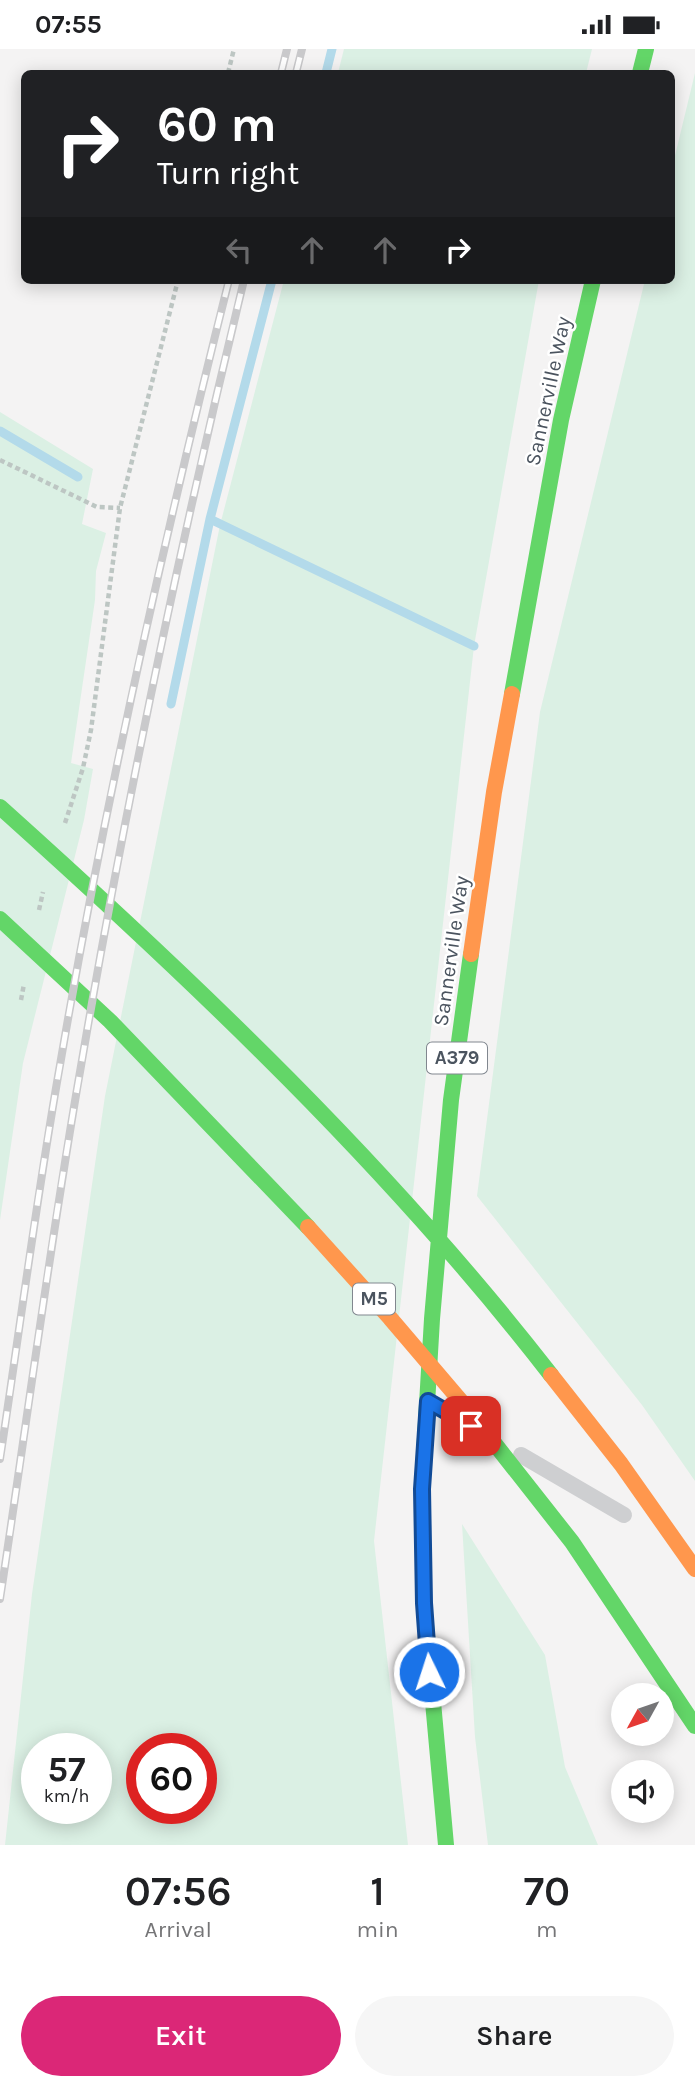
<!DOCTYPE html>
<html lang="en">
<head>
<meta charset="utf-8">
<style>
  :root { --surface:#fff; --page:#f6f6f6; --text:#202124; --muted:#757577; --accent:#db2777 }
  body { margin:0; font-family:Karla,sans-serif; background:var(--page); color:var(--text); height:100vh; display:flex; flex-direction:column; font-size:26px; white-space:nowrap }
  * { box-sizing:border-box; margin:0 }
  p { font-size:23px; color:var(--muted) }
  .icon { flex:none; width:38px; height:38px; fill:none; stroke:currentColor; stroke-width:2; stroke-linecap:round; stroke-linejoin:round }
  .map { position:relative; height:1796px; overflow:hidden }
  .drawer { display:flex; flex-direction:column; background:var(--surface); flex:1 }
  .drawer>* { flex:none }
  .guide { position:absolute; left:21px; top:21px; width:654px; height:214px; border-radius:10px; box-shadow:0 4px 18px #0003; background:#202124; color:#fff; overflow:hidden }
  .needle { width:46px; rotate:230deg }
  .buttons { position:absolute; left:611px; top:1634px; display:grid; gap:14px }
  .buttons a { display:grid; place-items:center; width:63px; height:63px; border-radius:50%; background:var(--surface); box-shadow:0 4px 18px #0003; font-size:35px }
  .speed { position:absolute; left:21px; top:1684px; display:flex; gap:14px; font-size:35px; font-weight:700; text-align:center }
  .speed>* { display:grid; place-content:center; width:91px; height:91px; border-radius:50%; background:var(--surface); box-shadow:0 4px 18px #0003; line-height:1 }
  .speed small { font-size:18px; font-weight:400 }
  .speed .limit { border:10px solid #d22; background:#fff; color:#111 }
  .pin { position:absolute; display:grid; place-items:center; width:60px; height:60px; color:#fff; margin:-30px; border-radius:14px; box-shadow:0 4px 10px #0006 }
  .me { position:absolute; width:77px; margin:-38px; rotate:356deg; stroke-linejoin:round; filter:drop-shadow(0 0 5px #0008) }
  .turn { display:flex; align-items:center; gap:24px; height:147px; padding:0 21px; font-size:32px }
  .turn .icon { width:91px; height:91px; stroke-width:2.5 }
  .turn b { display:block; font-size:49px; line-height:60px }
  .lanes { display:flex; align-items:center; height:66px; padding:0 21px; background:#0003; justify-content:center; gap:35px; direction:ltr }
  .lanes .off { opacity:.35 }
  .eta { display:flex; justify-content:space-evenly; align-items:center; height:119px; text-align:center }
  .eta b { font-size:42px; font-weight:600; line-height:49px }
  .button { display:flex; gap:14px; margin-top:auto; padding:14px 21px }
  .button a { flex:1; height:80px; border-radius:42px; background:var(--accent); color:#fff; font-size:28px; font-weight:600; line-height:80px; text-align:center }
  .button a+a { background:var(--page); color:var(--text) }
  .status { display:flex; justify-content:space-between; align-items:center; height:49px; padding:0 35px; background:var(--surface); direction:ltr }
  .status svg { height:19px; fill:currentColor }
  .map>svg:first-child { display:block }
  .green { fill:#dbf0e4; fill-rule:evenodd }
  .lines { fill:none; stroke-linecap:round; stroke-linejoin:round }
  .stream { stroke:#b3daea; stroke-width:9 }
  .path { stroke:#bdc6c3; stroke-width:4.5; stroke-dasharray:5 3.5; stroke-linecap:butt }
  .lane { stroke:#cecfd1; stroke-width:16 }
  .fast { stroke:#63d668; stroke-width:16 }
  .slow { stroke:#ff974d; stroke-width:16 }
  .rail-casing { stroke:#c9c9cb; stroke-width:8 }
  .rail { stroke:#fff; stroke-width:5; stroke-dasharray:16; stroke-linecap:butt }
  .route-casing { stroke:#114b97; stroke-width:18 }
  .route { stroke:#1a73e8; stroke-width:12 }
  .labels { text-anchor:middle; dominant-baseline:central; stroke-width:5; stroke-linejoin:round; paint-order:stroke }
  .shield { fill:#fff; stroke:#81878f; stroke-width:2 }
  .shield-label { font-size:19px; font-weight:bold; fill:#4b545f }
  .street-label { font-size:21px; fill:#4b545f; stroke:#fff }
</style>
</head>
<body>
<div class="status"><b>07:55</b><svg viewBox="0 0 49 12"><path d="M0 12V9h3v3zM5 12V6h3v6zM10 12V3h3v9zM15 12V0h3v12zM26 1h20v11H26zM47 4h2v5h-2z"/></svg></div>
<div class="map">
<svg width="695" height="1796" viewBox="0 0 695 1796">
  <rect width="100%" height="100%" fill="#f4f3f3"/>
  <!-- green -->
  <path class="green" d="M344 0H592L586 24H338Z
    M695 24V1432L642 1356 477 1147 540 663 645 231H672V119Z
    M284 231H539L474 597 374 1492 408 1796H5L32 1545 105 1047 220 476ZM37 1699H96V1759H37ZM142 1699H201V1759H142Z
    M0 363 93 420 82 475 106 484 96 522 95 551 71 714 93 720 84 771 23 1014 0 1171Z
    M462 1475 545 1606 565 1718 598 1796H488L475 1688Z"/>
  <g class="lines">
    <!-- stream -->
    <path class="stream" d="M326 24 332 0
      M0 382 78 428
      M210 470 474 597
      M171 655 210 470 272 231"/>
    <!-- path -->
    <path class="path" d="M228 24 234 0
      M0 411 97 458 120 459
      M65 774 83 719 91 681 120 459 178 231
      M39 861 43 843
      M21 951 24 935"/>
    <!-- lane -->
    <path class="lane" d="M521 1406 624 1466"/>
    <!-- fast -->
    <path class="fast" d="M640 24 646 0
      M512 645 561 371 593 231
      M0 758C196 934 389 1117 551 1326
      M0 870 110 972 308 1178
      M465 1357 572 1493 695 1677
      M446 1796 424 1554 422 1440 432 1270 451 1051 471 905"/>
    <!-- slow -->
    <path class="slow" d="M471 905 494 743 512 645
      M308 1178 390 1269 465 1357
      M551 1326 621 1415 695 1520"/>
    <defs>
      <path id="rail" d="M281 24 287 0
        M296 24 302 0
        M0 1410C20 1278 37 1146 60 1016 105 752 164 490 229 231
        M0 1550C27 1372 50 1194 81 1017 126 753 181 491 244 231"/>
    </defs>
    <!-- rail casing -->
    <use href="#rail" class="rail-casing"/>
    <!-- rail -->
    <use href="#rail" class="rail"/>
  </g>
  <g class="lines">
    <defs>
      <path id="route" d="M429 1623 424 1554 422 1440 428 1352 471 1377"/>
    </defs>
    <!-- route casing -->
    <use href="#route" class="route-casing"/>
    <!-- route -->
    <use href="#route" class="route"/>
  </g>
  <g class="labels">
    <!-- shield labels -->
    <g class="shield">
      <rect x="427" y="993.5" width="60" height="31" rx="5"/>
      <rect x="353" y="1234.5" width="42" height="31" rx="5"/>
    </g>
    <g class="shield-label">
      <text x="457" y="1009">A379</text>
      <text x="374" y="1250">M5</text>
    </g>
    <!-- street labels -->
    <g class="street-label">
      <text transform="translate(548 342) rotate(-78)">Sannerville Way</text>
      <text transform="translate(451 902) rotate(-82)">Sannerville Way</text>
    </g>
  </g>
</svg>
<div class="buttons">
<a><svg class="needle" viewBox="-14 -14 28 28"><path d="M0-13l5 13h-10z" fill="#e53935"/><path d="M0 13l5-13h-10z" fill="#757577"/></svg></a>
<a><svg class="icon" aria-label="sound" viewBox="0 0 24 24"><path d="M4 9h4l5-4v14l-5-4H4zM17 9q2 3 0 6"/></svg></a>
</div>
<div class="speed"><div>57<small>km/h</small></div><div class="limit">60</div></div>
<div class="pin" style="left:471px;top:1377px;background:#d93025"><svg class="icon" aria-label="arrive" viewBox="0 0 24 24"><path d="M6 21V4h12l-3 4 3 4H6"/></svg></div>
<svg class="me" style="left:429px;top:1623px" viewBox="-20 -20 40 40"><circle r="17" fill="#1a73e8" stroke="#fff" stroke-width="3"/><path d="M0-11L8 9 0 5-8 9z" fill="#fff"/></svg>
<div class="guide">
<div class="turn"><svg class="icon" aria-label="right" viewBox="0 0 24 24"><path d="M7 20v-9h11M14 6l5 5-5 5"/></svg><div><b>60 m</b>Turn right</div></div>
<div class="lanes"><svg class="icon off" aria-label="left" viewBox="0 0 24 24"><path d="M17 20v-9H6M10 6l-5 5 5 5"/></svg><svg class="icon off" aria-label="ahead" viewBox="0 0 24 24"><path d="M12 20V5M6 11l6-6 6 6"/></svg><svg class="icon off" aria-label="ahead" viewBox="0 0 24 24"><path d="M12 20V5M6 11l6-6 6 6"/></svg><svg class="icon" aria-label="right" viewBox="0 0 24 24"><path d="M7 20v-9h11M14 6l5 5-5 5"/></svg></div>
</div>
</div>
<section class="drawer">
<div class="eta">
<div><b>07:56</b><p>Arrival</p></div>
<div><b>1</b><p>min</p></div>
<div><b>70</b><p>m</p></div>
</div>
<div class="button"><a>Exit</a><a>Share</a></div>
</section>
</body>
</html>
